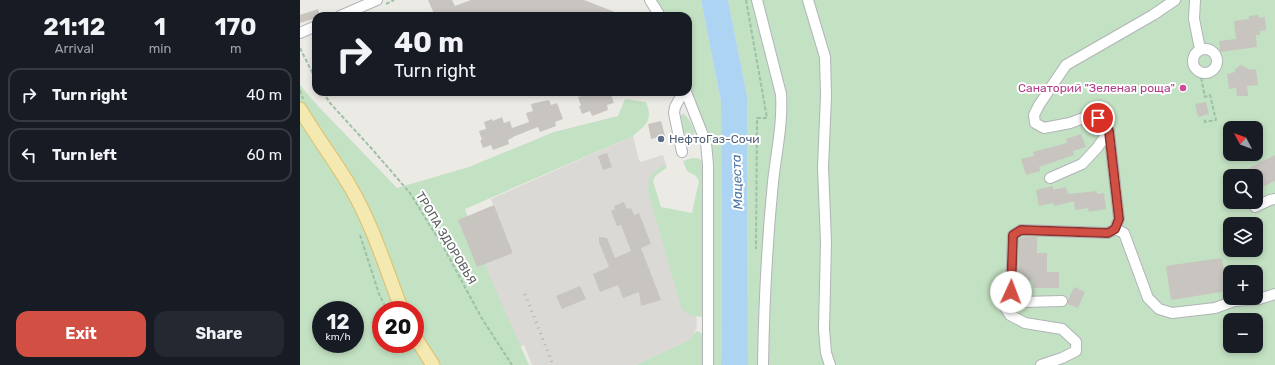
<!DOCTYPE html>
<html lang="en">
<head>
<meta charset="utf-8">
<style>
  :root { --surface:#171b24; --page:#242831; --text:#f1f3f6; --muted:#9ea1a6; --line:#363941; --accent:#d24f44 }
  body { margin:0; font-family:Rubik,sans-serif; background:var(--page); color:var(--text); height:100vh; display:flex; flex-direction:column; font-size:15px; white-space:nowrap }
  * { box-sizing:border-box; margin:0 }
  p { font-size:13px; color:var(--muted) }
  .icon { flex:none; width:22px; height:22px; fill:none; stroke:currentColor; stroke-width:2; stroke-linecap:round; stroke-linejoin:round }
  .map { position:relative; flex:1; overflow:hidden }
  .sheet { display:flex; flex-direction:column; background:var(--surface); width:300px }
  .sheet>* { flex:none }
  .banner { position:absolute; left:12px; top:12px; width:380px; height:84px; border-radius:12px; box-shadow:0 2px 6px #0003; background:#171b24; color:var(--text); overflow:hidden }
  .needle { width:26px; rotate:311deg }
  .tools { position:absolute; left:923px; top:121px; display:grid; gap:8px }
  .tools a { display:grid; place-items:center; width:40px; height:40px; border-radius:8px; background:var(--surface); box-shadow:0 2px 6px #0003; font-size:20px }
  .speed { position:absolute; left:12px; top:301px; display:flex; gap:8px; font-size:20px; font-weight:700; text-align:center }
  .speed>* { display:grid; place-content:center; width:52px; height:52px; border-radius:50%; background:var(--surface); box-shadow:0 2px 6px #0003; line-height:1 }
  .speed small { font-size:10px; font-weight:400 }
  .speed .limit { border:6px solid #d22; background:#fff; color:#111 }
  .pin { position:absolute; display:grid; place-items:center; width:34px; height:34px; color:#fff; margin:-17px; border:2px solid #fff; border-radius:50%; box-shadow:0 1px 4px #0007 }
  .me { position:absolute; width:44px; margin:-22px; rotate:2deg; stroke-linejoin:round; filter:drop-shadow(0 0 3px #0008) }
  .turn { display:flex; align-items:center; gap:14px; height:84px; padding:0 16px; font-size:18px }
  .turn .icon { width:52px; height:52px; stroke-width:2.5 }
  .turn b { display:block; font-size:28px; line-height:34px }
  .eta { display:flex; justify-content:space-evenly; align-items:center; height:68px; text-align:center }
  .eta b { font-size:24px; font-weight:700; line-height:28px }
  .cta { display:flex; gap:8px; margin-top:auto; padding:8px 16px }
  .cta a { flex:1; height:46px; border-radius:12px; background:var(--accent); color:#fff; font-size:16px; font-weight:700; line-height:46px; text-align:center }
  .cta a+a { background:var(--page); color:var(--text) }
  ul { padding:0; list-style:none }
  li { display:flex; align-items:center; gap:12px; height:54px; margin:0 8px 6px; padding:0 8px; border:2px solid var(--line); border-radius:12px }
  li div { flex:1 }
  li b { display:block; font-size:15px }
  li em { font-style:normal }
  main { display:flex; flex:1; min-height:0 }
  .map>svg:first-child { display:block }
  .industrial { fill:#dbd9d6 }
  .green { fill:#c3e1c3; fill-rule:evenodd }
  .water { fill:#add5f3 }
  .building { fill:#c8c5c0 }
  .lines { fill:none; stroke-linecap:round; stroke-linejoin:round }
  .minor-casing { stroke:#b1b4b7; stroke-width:12 }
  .major-casing { stroke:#debe6b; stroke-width:15 }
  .path { stroke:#9dc1a8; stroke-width:2; stroke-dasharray:4 2; stroke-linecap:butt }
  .minor { stroke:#fff; stroke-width:10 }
  .major { stroke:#f4e9b1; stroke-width:13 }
  .rail { stroke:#b1b2b2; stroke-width:3; stroke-dasharray:1 5; stroke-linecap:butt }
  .route-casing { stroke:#88332c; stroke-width:10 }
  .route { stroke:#d24f44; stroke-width:7 }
  .hotel-dot { fill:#d1479c; stroke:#fff; stroke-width:1.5 }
  .service-dot { fill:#5c6f8a; stroke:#fff; stroke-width:1.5 }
  .labels { text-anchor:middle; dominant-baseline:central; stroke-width:4; stroke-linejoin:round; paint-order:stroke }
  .hotel-label { font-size:12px; fill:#b23c85; stroke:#fff; text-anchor:end }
  .service-label { font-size:12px; fill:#4e5e75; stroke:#fff; text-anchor:start }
  .street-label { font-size:12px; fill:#5c5f62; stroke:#fff }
  .water-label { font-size:13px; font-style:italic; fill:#4c77a3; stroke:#fff }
</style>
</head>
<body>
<main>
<section class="sheet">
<div class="eta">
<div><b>21:12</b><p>Arrival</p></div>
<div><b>1</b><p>min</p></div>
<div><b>170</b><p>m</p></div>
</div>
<ul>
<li><svg class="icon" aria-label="right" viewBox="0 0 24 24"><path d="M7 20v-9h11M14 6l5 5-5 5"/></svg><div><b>Turn right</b></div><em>40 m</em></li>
<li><svg class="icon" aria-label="left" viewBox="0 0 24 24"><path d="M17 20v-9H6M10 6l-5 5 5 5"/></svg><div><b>Turn left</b></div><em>60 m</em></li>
</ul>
<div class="cta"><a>Exit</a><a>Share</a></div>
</section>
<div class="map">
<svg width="975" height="365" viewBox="0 0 975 365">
  <rect width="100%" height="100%" fill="#eceae4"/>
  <!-- industrial -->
  <path class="industrial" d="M333 136 339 160 341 162 363 155 367 168 361 171 355 176 352 181 396 310 397 328 389 340 336 365H232L224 345 219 348 171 269 213 252 191 199Z"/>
  <!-- green -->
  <path class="green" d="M350 0H401L421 102 422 325 421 365H408V165L388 92V16H360Z
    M428 0H975V365H448L447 96ZM930 128H956V154H930ZM930 176H956V202H930ZM930 224H956V250H930ZM930 272H956V298H930ZM930 320H956V346H930Z
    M0 85 18 106 97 188 169 167 254 132 318 116 325 99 346 102C353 120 347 124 333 136L165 209 189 275 229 365H0ZM21 310H55V344H21ZM81 310H115V344H81Z
    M383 113C389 118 393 126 395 133L391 139C382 136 382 124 381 116Z
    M392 158H397L403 161 404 317C394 316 386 316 381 307L347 188 349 187C347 176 356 169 365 165L366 168 355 176 353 181 361 207 392 213 399 181 396 176 387 171 383 161Z
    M397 331 401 333 404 336V365H336L389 340 393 334Z"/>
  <!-- water -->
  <path class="water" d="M401 0H428L447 96 448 365H421L422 325 421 102Z"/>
  <!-- building -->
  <path class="building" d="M128 0H152L155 6 171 0H284L325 16H264L235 12 206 13 190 16H135Z
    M18 9 20 16H16V18L0 23V15Z
    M958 15 959 18 965 17 966 30 960 31V35H956L957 47 920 52 919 41 936 39 934 21 949 19V16Z
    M941 65 950 70 956 69 958 85 947 86 948 96H937L936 88 929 89 927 74 935 72V69Z
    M284 92H310L314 103 307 105 308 110 292 116 290 111 282 114 279 106H281L278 97 285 95Z
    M249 100 251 105 257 103 263 119 255 122 256 126 240 132 238 127 215 136 208 140 209 144 193 150 191 145 183 148 180 140H182L179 131 186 129 184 122 192 119 193 121 202 117 204 123 210 121 212 128 229 122 226 113 233 111 231 104Z
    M906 102 909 114 898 117 895 104Z
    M361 121 365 136 351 139 348 124Z
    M781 134 786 147 773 151 774 155 739 167 740 171 726 175 721 159 734 156 733 152 767 143 766 139Z
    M307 153 312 167 303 170 298 156Z
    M975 155V181L956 190V176H933Z
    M753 186V190L766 187 768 194 797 191V194L804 193 806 209 789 212 788 208 775 210 774 201 754 206 753 203 739 206 736 190Z
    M324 202 327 209 331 208 334 215 339 213 351 244 341 248 361 300 341 306 339 292 323 298 318 285 300 292 293 274 309 267 299 242V237L307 238 315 258 331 251 321 225 317 226 311 211 315 209 314 206Z
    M194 205 213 253 177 267 158 220Z
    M723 237H737V253H747V272H759V288H734L733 281 718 280 719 239Z
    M922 258 927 291 871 300 866 266Z
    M280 286 286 299 262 309 256 296Z
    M774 287 785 292 778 308 768 304V300Z"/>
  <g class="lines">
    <defs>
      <path id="minor" d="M350 0 360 16
        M457 0 481 94C483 124 476 153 473 182 467 243 464 304 463 365
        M508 0 525 57 526 96 523 167 526 242 524 329 526 353 530 365
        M895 0 894 19 900 49
        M40 16 77 0
        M0 33 16 26
        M893 61a12 12 0 1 1 24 0a12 12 0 1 1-24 0Z
        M386 92 406 143 408 165V365
        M382 152 374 113 375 107 383 92
        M750 178 782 164 797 148 809 131 804 123 798 118 789 116 770 123 744 128 735 123 734 115 739 105 766 65 853 15 875 0
        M955 207 970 200 975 199
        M815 229 824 233 848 298 859 309 872 313 915 308 934 301 959 299 975 294
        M762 301 722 302 717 299 711 292 713 235 721 230 808 233 815 229 819 219 809 131
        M722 302 705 307 710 315 725 323 762 329 776 342V351L762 358 741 365"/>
      <path id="major" d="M0 109C16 136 35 161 51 188 73 226 86 269 102 310
        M115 337 133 365"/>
    </defs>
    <!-- minor casing -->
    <use href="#minor" class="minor-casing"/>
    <!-- major casing -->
    <use href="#major" class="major-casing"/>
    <!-- path -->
    <path class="path" d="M446 0 467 118H457L456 249
      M86 4 94 0
      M0 48 16 80
      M900 72 905 97 910 95 916 120 905 122 904 118
      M0 90 3 99
      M23 92 30 103 72 149 110 193 144 248 181 317 212 365
      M60 235 79 294 87 310
      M115 314 122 328"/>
    <!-- minor -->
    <use href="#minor" class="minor"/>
    <!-- major -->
    <use href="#major" class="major"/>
    <!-- rail -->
    <path class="rail" d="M225 294 253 365"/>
  </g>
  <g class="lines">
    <defs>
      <path id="route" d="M711 292 713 235 721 230 808 233 815 229 819 219 809 131 804 123 798 118"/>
    </defs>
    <!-- route casing -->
    <use href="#route" class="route-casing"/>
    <!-- route -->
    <use href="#route" class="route"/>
  </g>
  <!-- markers -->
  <circle class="hotel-dot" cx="883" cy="88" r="4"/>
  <circle class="service-dot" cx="361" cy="139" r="4"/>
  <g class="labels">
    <!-- hotel labels -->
    <g class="hotel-label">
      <text x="875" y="88">Санаторий "Зеленая роща"</text>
    </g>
    <!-- service labels -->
    <g class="service-label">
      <text x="369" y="139">НефтоГаз-Сочи</text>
    </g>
    <!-- street labels -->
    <g class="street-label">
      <text transform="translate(146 238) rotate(59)">ТРОПА ЗДОРОВЬЯ</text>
    </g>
    <!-- water labels -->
    <g class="water-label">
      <text transform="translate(437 182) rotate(-92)">Мацеста</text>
    </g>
  </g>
</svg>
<div class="tools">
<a><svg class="needle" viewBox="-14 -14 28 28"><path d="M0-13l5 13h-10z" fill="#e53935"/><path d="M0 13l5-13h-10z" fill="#9ea1a6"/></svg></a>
<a><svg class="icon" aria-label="search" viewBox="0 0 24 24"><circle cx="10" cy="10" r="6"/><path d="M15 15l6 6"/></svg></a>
<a><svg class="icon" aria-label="layers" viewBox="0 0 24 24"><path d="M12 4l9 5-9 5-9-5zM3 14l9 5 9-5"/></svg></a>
<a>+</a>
<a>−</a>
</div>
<div class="speed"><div>12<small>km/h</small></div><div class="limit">20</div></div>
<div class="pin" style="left:798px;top:118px;background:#d93025"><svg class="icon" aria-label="arrive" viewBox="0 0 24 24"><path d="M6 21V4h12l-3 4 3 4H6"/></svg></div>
<svg class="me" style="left:711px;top:292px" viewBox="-20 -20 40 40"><circle r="19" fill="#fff"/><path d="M0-13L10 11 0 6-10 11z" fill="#d24f44"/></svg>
<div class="banner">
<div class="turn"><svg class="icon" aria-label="right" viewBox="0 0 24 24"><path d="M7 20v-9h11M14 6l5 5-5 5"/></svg><div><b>40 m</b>Turn right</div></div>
</div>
</div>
</main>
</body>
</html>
